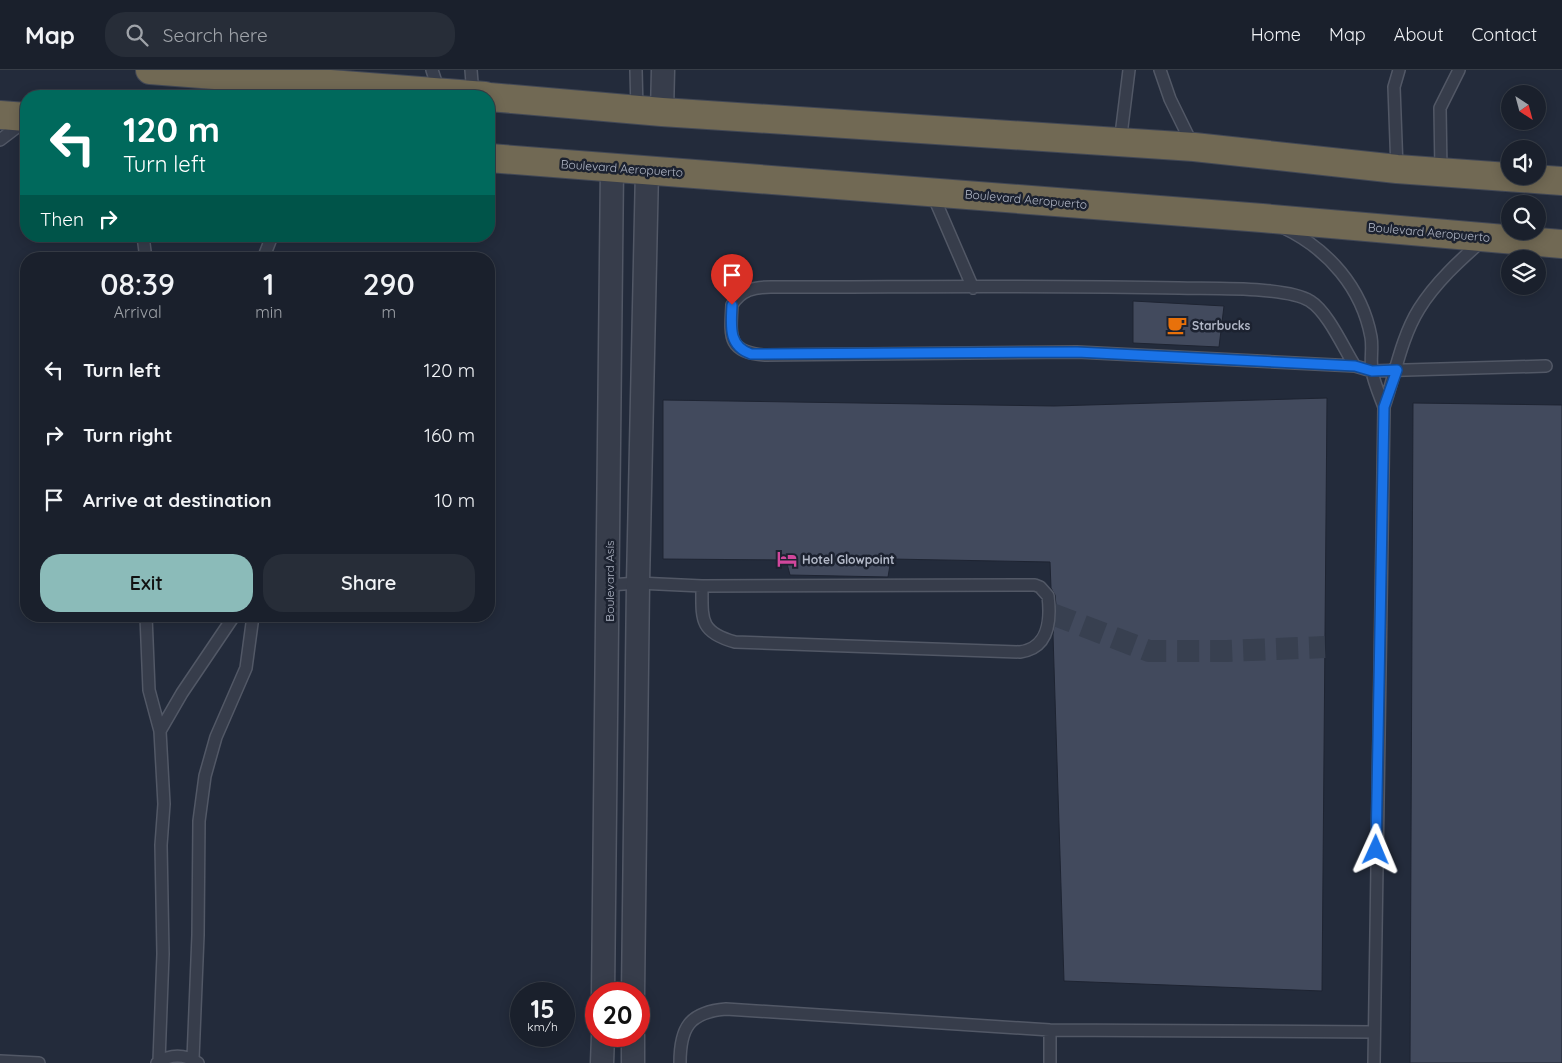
<!DOCTYPE html>
<html lang="en">
<head>
<meta charset="utf-8">
<style>
  :root { --surface:#1a202c; --page:#272d38; --text:#f1f3f6; --muted:#9fa3a9; --line:#383e48; --accent:#8bbbb9 }
  body { margin:0; font-family:Quicksand,sans-serif; background:var(--page); color:var(--text); height:100vh; display:flex; flex-direction:column; font-size:19px; white-space:nowrap }
  * { box-sizing:border-box; margin:0 }
  p { font-size:16px; color:var(--muted) }
  .icon { flex:none; width:28px; height:28px; fill:none; stroke:currentColor; stroke-width:2; stroke-linecap:round; stroke-linejoin:round }
  .map { position:relative; flex:1; overflow:hidden }
  .drawer { position:absolute; left:20px; top:182px; width:475px; height:370px; display:flex; flex-direction:column; background:var(--surface); border-radius:20px; box-shadow:0 2px 12px #0003,0 0 0 1px var(--line) }
  .drawer>* { flex:none }
  .banner { position:absolute; left:20px; top:20px; width:475px; height:152px; border-radius:20px; box-shadow:0 2px 12px #0003,0 0 0 1px var(--line); background:#00695c; color:#fff; overflow:hidden }
  .needle { width:32px; rotate:144deg }
  .fabs { position:absolute; left:1501px; top:15px; display:grid; gap:10px }
  .fabs a { display:grid; place-items:center; width:45px; height:45px; border-radius:50%; background:var(--surface); box-shadow:0 2px 12px #0003,0 0 0 1px var(--line); font-size:25px }
  .speed { position:absolute; left:510px; top:912px; display:flex; gap:10px; font-size:25px; font-weight:700; text-align:center }
  .speed>* { display:grid; place-content:center; width:65px; height:65px; border-radius:50%; background:var(--surface); box-shadow:0 2px 12px #0003,0 0 0 1px var(--line); line-height:1 }
  .speed small { font-size:12px; font-weight:400 }
  .speed .limit { border:8px solid #d22; background:#fff; color:#111 }
  .pin { position:absolute; display:grid; place-items:center; width:42px; height:42px; color:#fff; margin:-51px -21px; border-radius:50% 50% 50% 0; rotate:-45deg; box-shadow:0 0 5px #0007 }
  .pin .icon { rotate:45deg }
  .me { position:absolute; width:55px; margin:-28px; rotate:1deg; stroke-linejoin:round; filter:drop-shadow(0 0 4px #0008) }
  .turn { display:flex; align-items:center; gap:18px; height:105px; padding:0 20px; font-size:22px }
  .turn .icon { width:65px; height:65px; stroke-width:2.5 }
  .turn b { display:block; font-size:35px; line-height:42px }
  .then { display:flex; align-items:center; height:48px; padding:0 20px; background:#0003; gap:10px; font-size:19px }
  .eta { display:flex; justify-content:space-evenly; align-items:center; height:85px; text-align:center }
  .eta b { font-size:30px; font-weight:600; line-height:35px }
  .action { display:flex; gap:10px; margin-top:auto; padding:10px 20px }
  .action a { flex:1; height:58px; border-radius:20px; background:var(--accent); color:#111; font-size:20px; font-weight:600; line-height:58px; text-align:center }
  .action a+a { background:var(--page); color:var(--text) }
  ul { padding:0; list-style:none }
  li { display:flex; align-items:center; gap:15px; height:65px; padding:0 20px }
  li div { flex:1 }
  li b { display:block; font-size:19px }
  li em { font-style:normal }
  header { display:flex; align-items:center; gap:30px; box-sizing:border-box; height:70px; padding:0 25px; background:var(--surface); border-bottom:1px solid var(--line) }
  header strong { font-size:24px }
  nav { display:flex; gap:28px; margin-inline-start:auto; font-size:18px }
  .search { width:350px; height:45px; background:var(--page); display:flex; align-items:center; gap:12px; box-sizing:border-box; padding:0 18px; border-radius:20px; color:var(--muted); font-size:19px }
  .map>svg:first-child { display:block }
  .building { fill:#424a5d; stroke:#1e2432 }
  .lines { fill:none; stroke-linecap:round; stroke-linejoin:round }
  .street-tunnel { stroke:#384050; stroke-width:22; stroke-dasharray:22 11; stroke-linecap:butt }
  .lane-casing { stroke:#525866; stroke-width:14 }
  .street-casing { stroke:#525866; stroke-width:25 }
  .highway-casing { stroke:#424856; stroke-width:30 }
  .lane { stroke:#373d4b; stroke-width:11 }
  .street { stroke:#373d4b; stroke-width:22 }
  .highway { stroke:#716954; stroke-width:28 }
  .route-casing { stroke:#114b97; stroke-width:12 }
  .route { stroke:#1a73e8; stroke-width:9 }
  .labels { text-anchor:middle; dominant-baseline:central; stroke-width:5; stroke-linejoin:round; paint-order:stroke }
  .street-label { font-size:12px; fill:#b2b8c7; stroke:#1c2230 }
  .poi-label { font-size:12px; font-weight:bold; fill:#b2b8c7; stroke:#1c2230; text-anchor:start }
</style>
</head>
<body>
<header>
<strong>Map</strong>
<div class="search"><svg class="icon" aria-label="search" viewBox="0 0 24 24"><circle cx="10" cy="10" r="6"/><path d="M15 15l6 6"/></svg>Search here</div>
<nav><a>Home</a><a>Map</a><a>About</a><a>Contact</a></nav>
</header>
<div class="map">
<svg width="1562" height="993" viewBox="0 0 1562 993">
  <rect width="100%" height="100%" fill="#232b3b"/>
  <!-- building -->
  <path class="building" d="M1133 231 1224 236 1219 277 1133 273Z
    M1327 328 1322 921 1064 911 1053 565 1056 535 1055 525 1051 518 1050 492 891 489 888 507 790 505 786 490 663 489V330L1054 336Z
    M1413 333 1562 335V993H1410Z"/>
  <g class="lines">
    <!-- street-tunnel -->
    <path class="street-tunnel" d="M1052 544 1149 581H1227L1325 577"/>
    <defs>
      <path id="lane" d="M432 0 439 21
        M471 0 473 25
        M636 0 637 40
        M1160 0 1170 29 1193 76
        M0 70 25 51
        M1120 73 1129 0
        M1397 99 1394 17 1399 0
        M1441 102 1440 38 1459 0
        M932 123 973 218
        M1284 158C1328 179 1362 218 1371 267 1373 278 1370 290 1372 301 1374 313 1380 326 1384 337
        M143 166 146 189
        M263 189 272 166
        M1355 296C1344 279 1328 242 1310 231 1287 216 1209 219 1179 218 1043 215 907 217 771 217 754 217 741 220 732 235 730 268 728 282 765 285L1077 282 1355 296 1372 301 1546 296
        M609 515 638 513 702 516 1035 515 1040 517 1048 526C1051 550 1049 578 1020 582L735 572C699 562 702 549 702 516
        M146 546 149 620 160 661 164 734 161 775 163 884 159 991
        M160 661 182 623 234 546
        M193 989 198 865 199 751 205 706 216 667 246 598 253 546
        M0 991 39 993
        M157 993C170 984 185 984 198 993
        M680 993C680 958 689 942 726 939L1050 960 1374 962
        M1050 993V960
        M1374 993 1384 337C1395 305 1401 268 1419 239 1435 213 1460 190 1483 170"/>
      <path id="street" d="M662 42 663 0
        M603 924 612 98
        M633 924 638 513 647 100
        M602 993 603 966
        M633 993V966"/>
      <path id="highway" d="M150 0 485 26
        M489 27 662 42 1194 77 1397 99 1562 111
        M0 45 26 47
        M489 88 1262 148 1562 174"/>
    </defs>
    <!-- lane casing -->
    <use href="#lane" class="lane-casing"/>
    <!-- street casing -->
    <use href="#street" class="street-casing"/>
    <!-- highway casing -->
    <use href="#highway" class="highway-casing"/>
    <!-- lane -->
    <use href="#lane" class="lane"/>
    <!-- street -->
    <use href="#street" class="street"/>
    <!-- highway -->
    <use href="#highway" class="highway"/>
  </g>
  <g class="lines">
    <defs>
      <path id="route" d="M732 235C731 256 728 276 751 284L1077 282 1355 296 1372 301 1397 300 1384 337 1376 780"/>
    </defs>
    <!-- route casing -->
    <use href="#route" class="route-casing"/>
    <!-- route -->
    <use href="#route" class="route"/>
  </g>
  <!-- icons -->
  <defs>
    <symbol id="cafe-bare" viewBox="-9 -9 18 18"><path d="M-5.5-4.5H6V0H3Q3 3.5 0 3.5H-2.5Q-5.5 3.5-5.5 0ZM3-3.2v2h1.7v-2ZM-6 4.5H4V6H-6Z" fill="#e8710a" stroke="#1c2230" stroke-width="2.5" paint-order="stroke"/></symbol>
    <symbol id="hotel-bare" viewBox="-9 -9 18 18"><path d="M-6-4.5h1.5V1H6V5H4.5V3h-9V5H-6ZM-4 0a1.8 1.8 0 1 1 3.6 0ZM.5 0V-2.5h3Q6-2.5 6 0Z" fill="#d1479c" stroke="#1c2230" stroke-width="2.5" paint-order="stroke"/></symbol>
  </defs>
  <g fill-rule="evenodd">
    <use href="#cafe-bare" x="1163" y="241" width="28" height="28"/>
    <use href="#hotel-bare" x="773" y="475" width="28" height="28"/>
  </g>
  <g class="labels">
    <!-- street labels -->
    <g class="street-label">
      <text transform="translate(622 98) rotate(4)">Boulevard Aeropuerto</text>
      <text transform="translate(1026 129) rotate(5)">Boulevard Aeropuerto</text>
      <text transform="translate(1429 162) rotate(5)">Boulevard Aeropuerto</text>
      <text transform="translate(609 511) rotate(-90)">Boulevard Asís</text>
    </g>
    <!-- poi labels -->
    <g class="poi-label">
      <text x="1192" y="255">Starbucks</text>
      <text x="802" y="489">Hotel Glowpoint</text>
    </g>
  </g>
</svg>
<div class="fabs">
<a><svg class="needle" viewBox="-14 -14 28 28"><path d="M0-13l5 13h-10z" fill="#e53935"/><path d="M0 13l5-13h-10z" fill="#9fa3a9"/></svg></a>
<a><svg class="icon" aria-label="sound" viewBox="0 0 24 24"><path d="M4 9h4l5-4v14l-5-4H4zM17 9q2 3 0 6"/></svg></a>
<a><svg class="icon" aria-label="search" viewBox="0 0 24 24"><circle cx="10" cy="10" r="6"/><path d="M15 15l6 6"/></svg></a>
<a><svg class="icon" aria-label="layers" viewBox="0 0 24 24"><path d="M12 4l9 5-9 5-9-5zM3 14l9 5 9-5"/></svg></a>
</div>
<div class="speed"><div>15<small>km/h</small></div><div class="limit">20</div></div>
<div class="pin" style="left:732px;top:235px;background:#d93025"><svg class="icon" aria-label="arrive" viewBox="0 0 24 24"><path d="M6 21V4h12l-3 4 3 4H6"/></svg></div>
<svg class="me" style="left:1376px;top:780px" viewBox="-20 -20 40 40"><path d="M0-17L14 15 0 8-14 15z" fill="#1a73e8" stroke="#fff" stroke-width="4"/></svg>
<div class="banner">
<div class="turn"><svg class="icon" aria-label="left" viewBox="0 0 24 24"><path d="M17 20v-9H6M10 6l-5 5 5 5"/></svg><div><b>120 m</b>Turn left</div></div>
<div class="then">Then<svg class="icon" aria-label="right" viewBox="0 0 24 24"><path d="M7 20v-9h11M14 6l5 5-5 5"/></svg></div>
</div>
<section class="drawer">
<div class="eta">
<div><b>08:39</b><p>Arrival</p></div>
<div><b>1</b><p>min</p></div>
<div><b>290</b><p>m</p></div>
</div>
<ul>
<li><svg class="icon" aria-label="left" viewBox="0 0 24 24"><path d="M17 20v-9H6M10 6l-5 5 5 5"/></svg><div><b>Turn left</b></div><em>120 m</em></li>
<li><svg class="icon" aria-label="right" viewBox="0 0 24 24"><path d="M7 20v-9h11M14 6l5 5-5 5"/></svg><div><b>Turn right</b></div><em>160 m</em></li>
<li><svg class="icon" aria-label="arrive" viewBox="0 0 24 24"><path d="M6 21V4h12l-3 4 3 4H6"/></svg><div><b>Arrive at destination</b></div><em>10 m</em></li>
</ul>
<div class="action"><a>Exit</a><a>Share</a></div>
</section>
</div>
</body>
</html>
